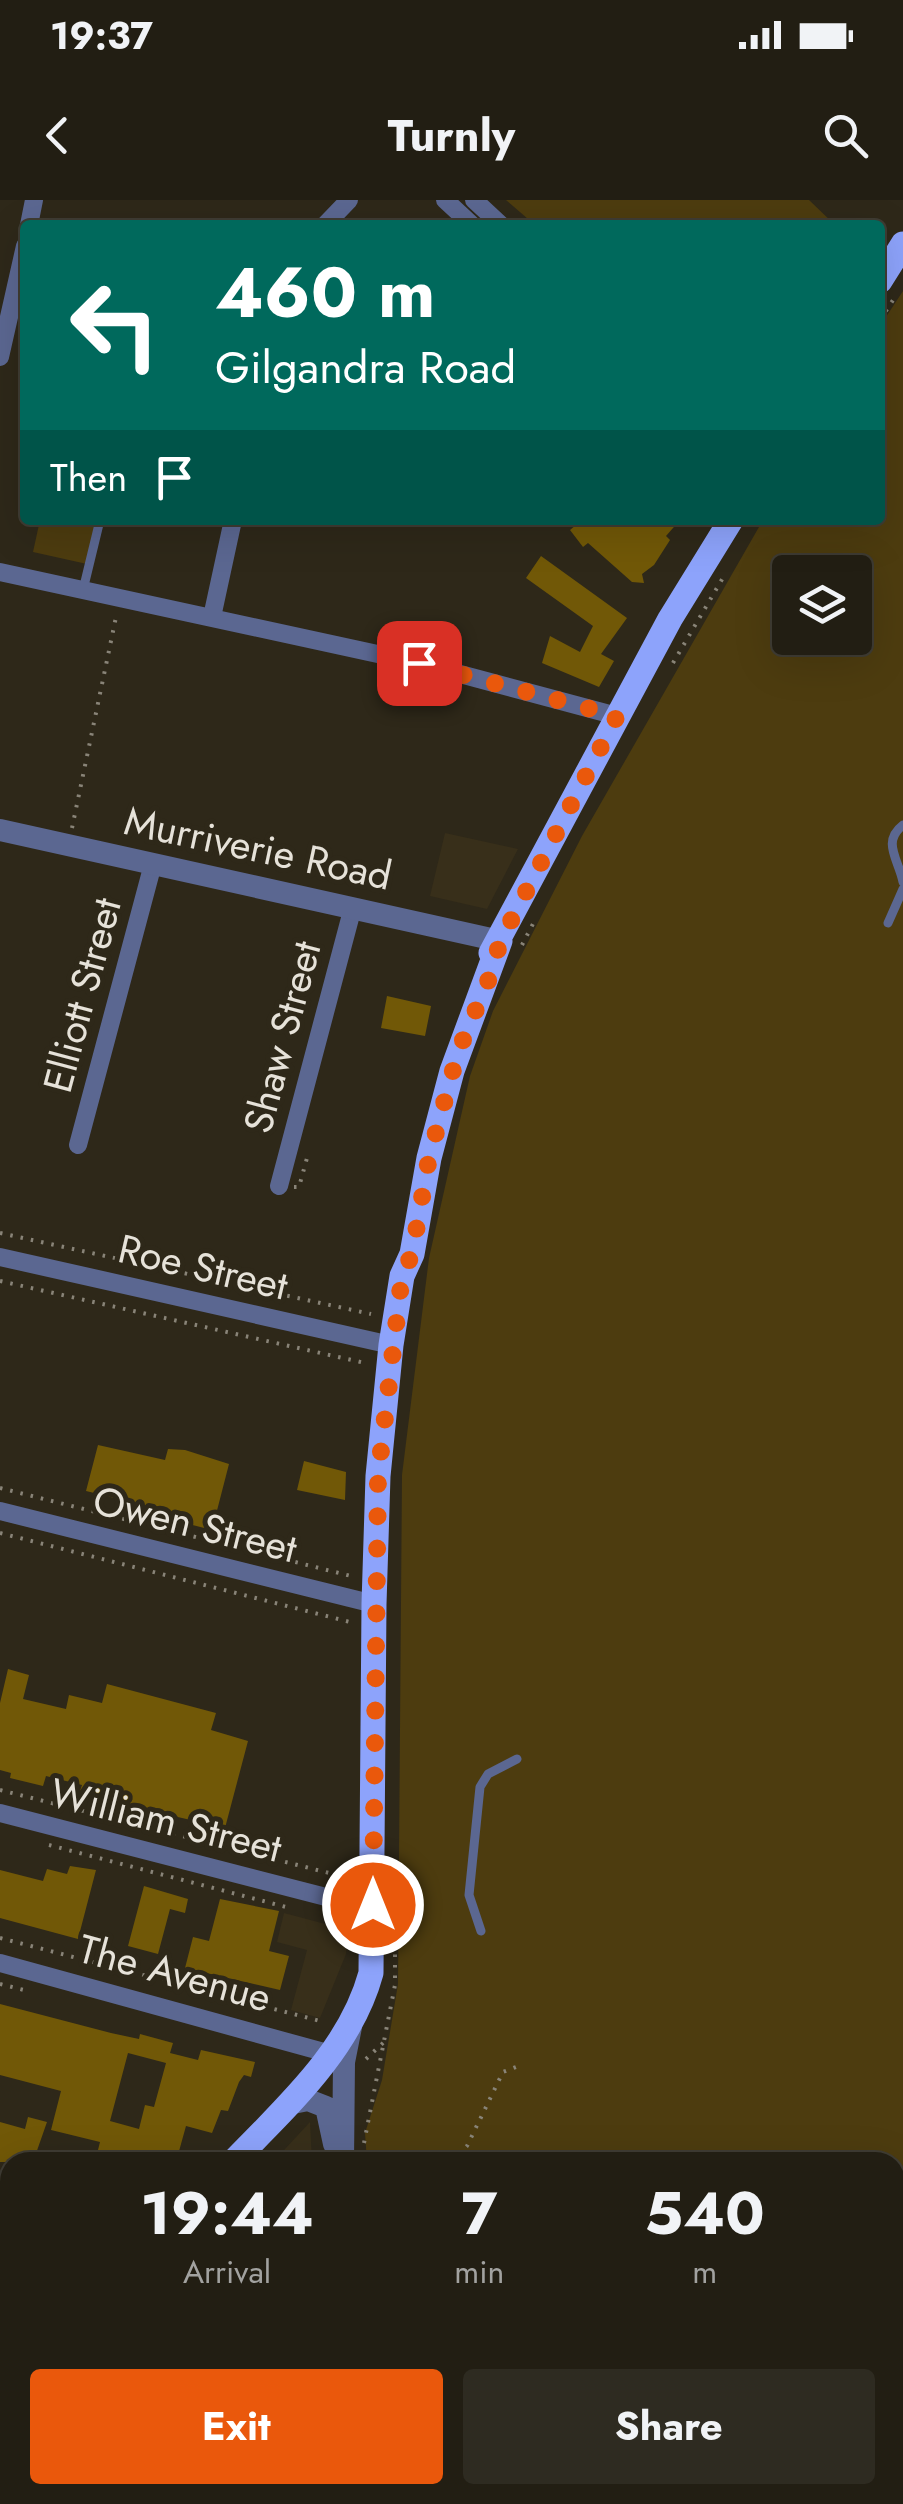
<!DOCTYPE html>
<html lang="en">
<head>
<meta charset="utf-8">
<style>
  :root { --surface:#221e13; --page:#2e2b21; --text:#f1f3f6; --muted:#a2a2a0; --line:#3f3c33; --accent:#ea580c }
  body { margin:0; font-family:Jost,sans-serif; background:var(--page); color:var(--text); height:100vh; display:flex; flex-direction:column; font-size:38px; white-space:nowrap }
  * { box-sizing:border-box; margin:0 }
  p { font-size:32px; color:var(--muted) }
  .icon { flex:none; width:55px; height:55px; fill:none; stroke:currentColor; stroke-width:2; stroke-linecap:round; stroke-linejoin:round }
  .map { position:relative; flex:1; overflow:hidden }
  .side { position:absolute; left:0px; top:1952px; width:905px; height:352px; display:flex; flex-direction:column; background:var(--surface); border-radius:30px 30px 0 0; box-shadow:0 10px 40px #0002,0 0 0 2px var(--line) }
  .side>* { flex:none }
  .guide { position:absolute; left:20px; top:20px; width:865px; height:305px; border-radius:10px; box-shadow:0 10px 40px #0002,0 0 0 2px var(--line); background:#00695c; color:#fff; overflow:hidden }
  .fabs { position:absolute; left:772px; top:355px; display:grid; gap:20px }
  .fabs a { display:grid; place-items:center; width:100px; height:100px; border-radius:10px; background:var(--surface); box-shadow:0 10px 40px #0002,0 0 0 2px var(--line); font-size:50px }
  .pin { position:absolute; display:grid; place-items:center; width:85px; height:85px; color:#fff; margin:-42px; border-radius:20px; box-shadow:0 5px 15px #0006 }
  .me { position:absolute; width:110px; margin:-55px; rotate:0deg; stroke-linejoin:round; filter:drop-shadow(0 0 8px #0008) }
  .turn { display:flex; align-items:center; gap:35px; height:210px; padding:0 30px; font-size:45px }
  .turn .icon { width:130px; height:130px; stroke-width:2.5 }
  .turn b { display:block; font-size:70px; line-height:85px }
  .then { display:flex; align-items:center; height:95px; padding:0 30px; background:#0003; gap:20px; font-size:38px }
  .eta { display:flex; justify-content:space-evenly; align-items:center; height:170px; text-align:center }
  .eta b { font-size:60px; font-weight:700; line-height:70px }
  .button { display:flex; gap:20px; margin-top:auto; padding:20px 30px }
  .button a { flex:1; height:115px; border-radius:10px; background:var(--accent); color:#fff; font-size:40px; font-weight:700; line-height:115px; text-align:center }
  .button a+a { background:var(--page); color:var(--text) }
  .status { display:flex; justify-content:space-between; align-items:center; height:70px; padding:0 50px; background:var(--surface); direction:ltr }
  .status svg { height:28px; fill:currentColor }
  header { display:flex; justify-content:space-between; align-items:center; height:130px; padding:0 30px; background:var(--surface); font-size:45px; font-weight:700 }
  .map>svg:first-child { display:block }
  .built { fill:#382f1a }
  .green { fill:#4d3c0f; fill-rule:evenodd }
  .building { fill:#715807; fill-rule:evenodd }
  .lines { fill:none; stroke-linecap:round; stroke-linejoin:round }
  .path { stroke:#898478; stroke-width:4; stroke-dasharray:2.5 8; stroke-linecap:butt }
  .service { stroke:#5b6791; stroke-width:9 }
  .minor { stroke:#5b6791; stroke-width:18 }
  .tertiary { stroke:#5b6791; stroke-width:22 }
  .primary { stroke:#8da3fb; stroke-width:25 }
  .route { stroke:#ea580c; stroke-width:18; stroke-dasharray:0 32.4 }
  .labels { text-anchor:middle; dominant-baseline:central; stroke-width:10; stroke-linejoin:round; paint-order:stroke }
  .street-label { font-size:40px; fill:#e6e2d9; stroke:#2e2819 }
</style>
</head>
<body>
<div class="status"><b>19:37</b><svg viewBox="0 0 49 12"><path d="M0 12V9h3v3zM5 12V6h3v6zM10 12V3h3v9zM15 12V0h3v12zM26 1h20v11H26zM47 4h2v5h-2z"/></svg></div>
<header><svg class="icon" aria-label="back" viewBox="0 0 24 24"><path d="M15 5l-7 7 7 7"/></svg>Turnly<svg class="icon" aria-label="search" viewBox="0 0 24 24"><circle cx="10" cy="10" r="6"/><path d="M15 15l6 6"/></svg></header>
<div class="map">
<svg width="903" height="2304" viewBox="0 0 903 2304">
  <rect width="100%" height="100%" fill="#2e2819"/>
  <!-- built -->
  <path class="built" d="M445 633 518 649 487 709 430 696Z
    M284 1713 348 1730 346 1754 320 1818 291 1810 307 1750 277 1742Z
    M310 1922 312 1962H273Z"/>
  <!-- green -->
  <path class="green" d="M506 0H809L835 25H535Z
    M903 91V2304H385V2295H895V1962H367L365 1933 382 1880 398 1784 402 1275 429 1058 470 876 493 811 582 636 763 320H880V126ZM790 372H855V438H790Z
    M40 320H96L87 364 33 352Z"/>
  <!-- building -->
  <path class="building" d="M582 320H680L666 336 670 340 654 365 642 374 644 383 632 382 588 343 583 347 570 330Z
    M541 356 627 418 601 454 614 461 599 487 542 463 550 436 580 452 593 426 526 378Z
    M387 796 431 806 425 836 381 828Z
    M98 1245 165 1260 168 1249 185 1250 229 1264 212 1330 138 1311 121 1305 123 1300 86 1291Z
    M304 1261 346 1272 345 1300 297 1290Z
    M8 1469 29 1475 23 1499 66 1509 69 1495 102 1503 107 1484 216 1513 211 1530 248 1541 225 1628 79 1594 82 1585 46 1576 43 1586 10 1578 11 1573 0 1570V1503Z
    M70 1666 96 1670 78 1739 0 1718V1670L43 1681 47 1669 67 1674Z
    M144 1686 188 1699 185 1713 170 1709 158 1754 128 1746Z
    M220 1699 279 1711 269 1751 289 1756 280 1790 185 1768 193 1737 209 1741Z
    M0 1804 111 1833 139 1839 140 1834 173 1843 170 1853 198 1860 201 1850 255 1862 251 1877 244 1875 239 1882 228 1911 221 1910 212 1933 186 1926 176 1962H95L100 1942 51 1930 61 1891 0 1875ZM128 1853 166 1863 154 1907 145 1905 139 1929 110 1921Z
    M28 1917 47 1922 33 1962H0V1922L25 1929Z"/>
  <g class="lines">
    <!-- path -->
    <path class="path" d="M880 120 895 97
      M673 463 724 376
      M72 628 116 417
      M522 745 536 718
      M294 987H299L307 958
      M0 1033 371 1114
      M0 1081 365 1163
      M0 1288 351 1376
      M0 1333 350 1422
      M0 1590 349 1678
      M49 1645 286 1707
      M0 1738 324 1822
      M0 1784 24 1790
      M366 1859 384 1842
      M364 1943 395 1785V1701
      M314 1951 315 1962
      M452 1962 467 1946 503 1872 516 1867
      M0 2000 10 2002
      M0 2230 10 2219
      M333 2295 334 2304
      M383 2295V2304
      M0 2298 4 2304
      M314 2304H321"/>
    <!-- service -->
    <path class="service" d="M83 390 100 320
      M903 625C881 642 899 660 903 682
      M888 723 903 689
      M481 1731 469 1695 480 1587 488 1574 517 1559"/>
    <!-- minor -->
    <path class="minor" d="M445 0 472 25
      M474 0 501 25
      M29 25 34 0
      M325 25 349 0
      M0 157 25 46
      M0 372 419 463 617 516
      M212 417 233 320
      M78 945 153 664
      M279 986 353 707
      M0 1057 391 1145
      M0 1311 374 1404
      M0 1613 357 1705H373
      M0 1763 331 1854
      M0 2026 10 2029"/>
    <!-- tertiary -->
    <path class="tertiary" d="M0 630 500 741
      M288 1904 308 1900 326 1907 334 1944
      M343 1962 344 1862 351 1827
      M357 2295V2304"/>
    <!-- primary -->
    <path class="primary" d="M880 81 903 44
      M491 753 670 419 731 320
      M233 1962C287 1906 350 1850 371 1773L374 1404 378 1276 391 1145 402 1076 412 1054 429 958 452 871 500 741
      M0 2195 10 2185"/>
  </g>
  <g class="lines">
    <!-- route -->
    <path class="route" d="M373 1705 378 1276 402 1076 412 1054 429 958 458 852 491 774 500 742 617 516 419 463"/>
  </g>
  <g class="labels">
    <!-- street labels -->
    <g class="street-label">
      <text transform="translate(258 648) rotate(12)">Murriverie Road</text>
      <text transform="translate(82 795) rotate(-75)">Elliott Street</text>
      <text transform="translate(282 837) rotate(-75)">Shaw Street</text>
      <text transform="translate(203 1067) rotate(13)">Roe Street</text>
      <text transform="translate(195 1324) rotate(14)">Owen Street</text>
      <text transform="translate(166 1620) rotate(14)">William Street</text>
      <text transform="translate(175 1773) rotate(15)">The Avenue</text>
    </g>
  </g>
</svg>
<div class="fabs">
<a><svg class="icon" aria-label="layers" viewBox="0 0 24 24"><path d="M12 4l9 5-9 5-9-5zM3 14l9 5 9-5"/></svg></a>
</div>
<div class="pin" style="left:419px;top:463px;background:#d93025"><svg class="icon" aria-label="arrive" viewBox="0 0 24 24"><path d="M6 21V4h12l-3 4 3 4H6"/></svg></div>
<svg class="me" style="left:373px;top:1705px" viewBox="-20 -20 40 40"><circle r="17" fill="#ea580c" stroke="#fff" stroke-width="3"/><path d="M0-11L8 9 0 5-8 9z" fill="#fff"/></svg>
<div class="guide">
<div class="turn"><svg class="icon" aria-label="left" viewBox="0 0 24 24"><path d="M17 20v-9H6M10 6l-5 5 5 5"/></svg><div><b>460 m</b>Gilgandra Road</div></div>
<div class="then">Then<svg class="icon" aria-label="arrive" viewBox="0 0 24 24"><path d="M6 21V4h12l-3 4 3 4H6"/></svg></div>
</div>
<section class="side">
<div class="eta">
<div><b>19:44</b><p>Arrival</p></div>
<div><b>7</b><p>min</p></div>
<div><b>540</b><p>m</p></div>
</div>
<div class="button"><a>Exit</a><a>Share</a></div>
</section>
</div>
</body>
</html>
